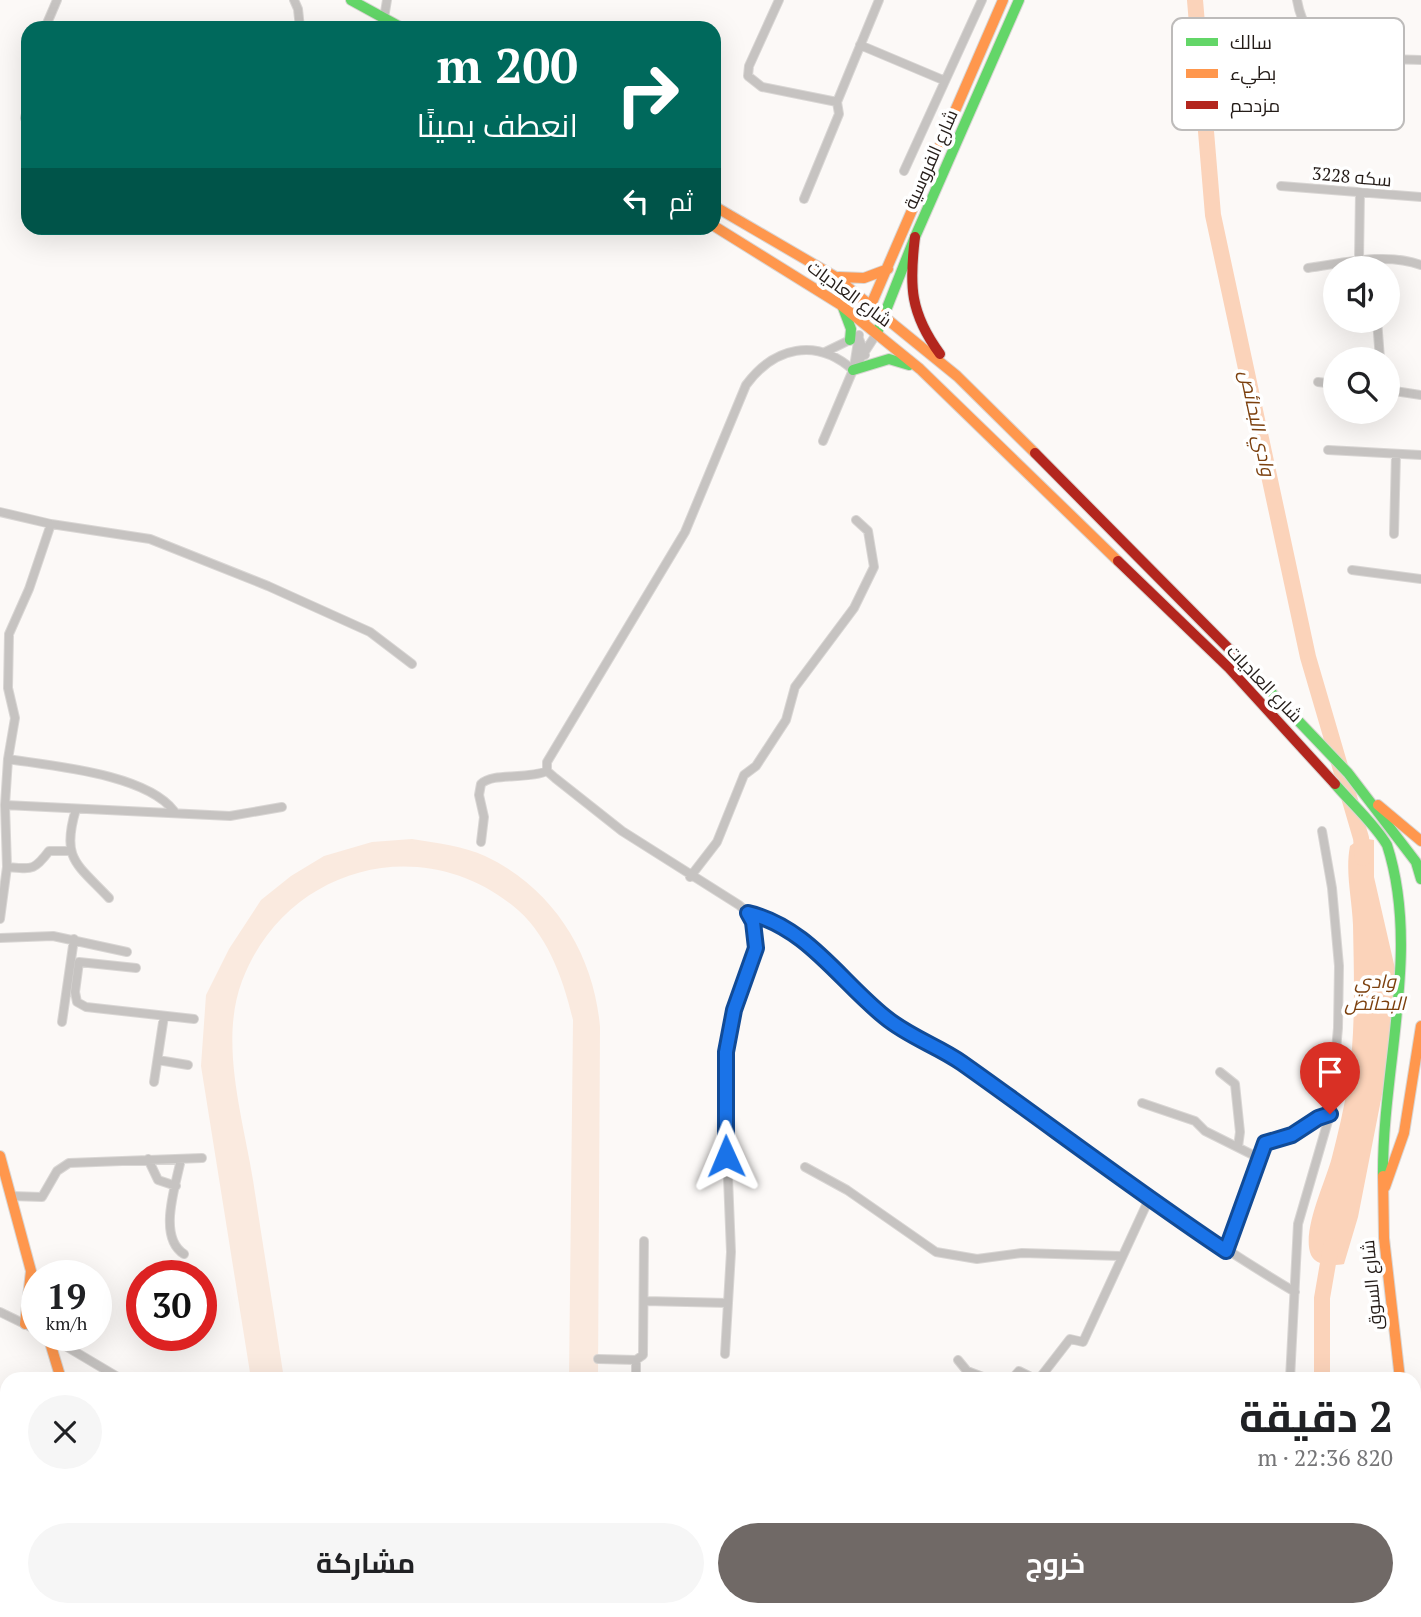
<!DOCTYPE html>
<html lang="ar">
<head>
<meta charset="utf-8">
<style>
  :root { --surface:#fff; --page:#f6f6f6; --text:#202124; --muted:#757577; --accent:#706966 }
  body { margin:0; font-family:"PT Serif",Cairo,serif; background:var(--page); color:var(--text); direction:rtl; height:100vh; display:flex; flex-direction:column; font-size:26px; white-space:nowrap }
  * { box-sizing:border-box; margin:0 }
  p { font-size:23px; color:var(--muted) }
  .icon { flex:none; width:38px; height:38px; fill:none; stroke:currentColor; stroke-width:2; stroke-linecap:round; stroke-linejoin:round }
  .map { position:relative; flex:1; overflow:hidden; direction:ltr }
  .side { position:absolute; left:0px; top:1372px; width:1421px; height:245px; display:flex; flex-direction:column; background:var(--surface); border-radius:21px 21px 0 0; box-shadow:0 7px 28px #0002; direction:rtl }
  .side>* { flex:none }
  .guide { position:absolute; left:21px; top:21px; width:700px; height:214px; border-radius:21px; box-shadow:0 7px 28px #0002; direction:rtl; background:#00695c; color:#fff; overflow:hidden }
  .controls { position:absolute; left:1323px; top:256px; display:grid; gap:14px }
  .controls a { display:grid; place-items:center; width:77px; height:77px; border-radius:50%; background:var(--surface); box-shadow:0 7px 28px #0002; font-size:35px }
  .speed { position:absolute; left:21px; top:1260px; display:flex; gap:14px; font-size:35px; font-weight:700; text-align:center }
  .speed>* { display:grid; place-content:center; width:91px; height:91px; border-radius:50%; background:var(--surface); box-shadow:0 7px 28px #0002; line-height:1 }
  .speed small { font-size:18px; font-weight:400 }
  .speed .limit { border:10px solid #d22; background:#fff; color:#111 }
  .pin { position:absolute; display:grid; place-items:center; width:60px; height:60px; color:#fff; margin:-72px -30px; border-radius:50% 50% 50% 0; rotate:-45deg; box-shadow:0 0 7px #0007 }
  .pin .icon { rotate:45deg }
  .me { position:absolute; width:77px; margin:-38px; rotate:359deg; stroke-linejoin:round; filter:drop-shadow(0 0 5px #0008) }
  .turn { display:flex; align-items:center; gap:24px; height:147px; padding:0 28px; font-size:32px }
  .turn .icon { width:91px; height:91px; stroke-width:2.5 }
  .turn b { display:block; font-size:49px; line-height:60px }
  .then { display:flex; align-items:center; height:66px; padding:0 28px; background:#0003; gap:14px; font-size:26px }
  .round { display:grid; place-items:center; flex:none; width:74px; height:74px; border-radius:37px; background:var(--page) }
  .head { display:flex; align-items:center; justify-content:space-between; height:119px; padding:0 28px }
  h1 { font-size:42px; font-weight:700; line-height:52px }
  .action { display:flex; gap:14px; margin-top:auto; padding:14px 28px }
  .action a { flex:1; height:80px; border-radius:42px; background:var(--accent); color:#fff; font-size:28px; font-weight:700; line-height:80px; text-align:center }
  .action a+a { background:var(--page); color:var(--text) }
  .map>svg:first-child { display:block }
  .green { fill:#faeadf }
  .water { fill:#fbd3ba }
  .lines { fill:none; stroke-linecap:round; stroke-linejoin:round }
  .river { stroke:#fbd3ba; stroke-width:16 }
  .street-casing { stroke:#d9d6d4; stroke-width:10 }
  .fast-casing { stroke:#d9d6d4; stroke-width:12 }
  .slow-casing { stroke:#d9d6d4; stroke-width:12 }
  .jam-casing { stroke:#d9d6d4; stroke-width:12 }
  .street { stroke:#c6c3c1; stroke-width:8 }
  .fast { stroke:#63d668; stroke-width:10 }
  .slow { stroke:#ff974d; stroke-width:10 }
  .jam { stroke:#b3261e; stroke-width:10 }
  .route-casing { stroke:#114b97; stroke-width:18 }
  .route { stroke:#1a73e8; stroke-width:12 }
  .labels { text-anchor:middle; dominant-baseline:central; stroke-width:7; stroke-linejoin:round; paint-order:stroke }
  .street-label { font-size:18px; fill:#241c18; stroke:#fff }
  .water-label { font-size:19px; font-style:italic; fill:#7c400e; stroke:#fff }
  .key { fill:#fff; stroke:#bdbbba; stroke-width:2 }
  .key-label { font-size:19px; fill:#241c18 }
</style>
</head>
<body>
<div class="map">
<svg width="1421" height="1617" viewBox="0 0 1421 1617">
  <rect width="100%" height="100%" fill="#fcf9f7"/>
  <!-- green -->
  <path class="green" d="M412 839C437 843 463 846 485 856 553 888 594 954 600 1027L598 1379H569L573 1020C563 978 547 932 512 905 418 830 284 869 242 981 219 1042 243 1118 253 1180 263 1246 274 1313 284 1379H251L201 1066 206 995 229 949 261 900 291 876 324 856 372 842Z"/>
  <!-- water -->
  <path class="water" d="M1361 838 1374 840V877L1396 973 1397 1018 1358 1217 1344 1264C1334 1266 1317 1267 1311 1255 1301 1231 1326 1181 1332 1157 1338 1134 1344 1108 1348 1084 1356 1032 1354 977 1353 925 1352 898 1345 872 1350 846Z"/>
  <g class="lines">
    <!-- river -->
    <path class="river" d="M1195 0 1213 215 1308 657 1361 838 1363 858
      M1322 1379V1298L1331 1246"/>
    <defs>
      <path id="street" d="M294 0 298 9 300 28
        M779 0 749 66 748 76 762 87 837 102
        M1297 0C1308 66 1370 58 1421 60
        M384 18 387 0
        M45 28 57 0
        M860 45 943 80
        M28 105 25 118 28 125
        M904 171 982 0
        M1281 186 1421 197
        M804 199 839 114 837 102 879 0
        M1359 261 1360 192
        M1308 268C1344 263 1386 252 1421 265
        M1377 320 1380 359
        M825 352 858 336 865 355
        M854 367 859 335
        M1318 382 1335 384
        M1388 390 1421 395
        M823 441 853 370 877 333
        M1328 450 1421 455
        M0 512 51 524 150 539 268 586 370 632 412 664
        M1394 534 1396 454
        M1352 570 1421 579
        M8 759C53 766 146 774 174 811
        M5 805 230 816 282 807
        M76 809C61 859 76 863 109 898
        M481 842 484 817 479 795 481 784C493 772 527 780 547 771
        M7 867C32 869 34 871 49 851H69
        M690 877 717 842 744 775 756 766 786 720 795 687 854 608 874 567 868 531 856 520
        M748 913C807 927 840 981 885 1017 909 1037 938 1046 962 1063 1073 1142 1179 1223 1295 1292
        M0 919 7 867 5 805 8 759 15 718 8 688 9 634 29 589 51 524
        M0 938 53 936 127 952
        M136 968 79 962 75 992 77 1002 86 1007 194 1019
        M62 1022 74 939
        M158 1060 188 1065
        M1220 1072 1235 1084 1240 1132 1238 1147
        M154 1082 164 1016
        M1142 1103 1195 1121 1205 1131 1259 1158
        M148 1159 158 1180 176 1186
        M181 1159C176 1185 157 1237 184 1254
        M805 1167 847 1190 936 1252 977 1259 1022 1253 1121 1256
        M11 1196 42 1197 57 1171 69 1163 202 1158
        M1226 1251 1265 1143 1292 1135 1318 1118 1330 1114
        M645 1301 728 1303
        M0 1312 37 1330
        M47 1335 121 1379
        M725 1354 731 1252 724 1078 734 1010 756 948 753 922 748 913 739 905 622 831 555 778 547 771V762L685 532 746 385C774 347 816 337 853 370
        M598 1359 636 1360 643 1355 644 1241
        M958 1360 967 1371 988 1379
        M636 1379V1360
        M1012 1379 1019 1371 1035 1379
        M1039 1379 1070 1339 1083 1342 1149 1199
        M1290 1379 1298 1224 1330 1114 1338 1028 1339 966 1332 888 1322 831
        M1367 1610V1617
        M26 1617 29 1610"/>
      <path id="fast" d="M351 0 402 28
        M842 305 851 329 850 340
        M877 333 915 237 1019 0
        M853 370 889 359 909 365
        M1247 667 1348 773 1416 862 1421 879
        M1335 784C1351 803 1374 823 1387 845 1421 950 1382 1067 1383 1176
        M93 1610 94 1617
        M1264 1617 1265 1610"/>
      <path id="slow" d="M714 206 834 276 957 376 1035 453
        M714 226 841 305 920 369 1118 561
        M839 277 864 278 888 269
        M864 321 1003 0
        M1378 805 1421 841
        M0 1156 31 1271 25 1324
        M1383 1176 1384 1238 1400 1379
        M1385 1187 1404 1133 1421 1026
        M48 1336 61 1379
        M1414 1433 1421 1443"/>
      <path id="jam" d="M915 237C909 286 910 313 940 354
        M1035 453 1247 667
        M1118 561 1229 668 1335 784"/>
    </defs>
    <!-- street casing -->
    <use href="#street" class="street-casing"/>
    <!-- fast casing -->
    <use href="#fast" class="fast-casing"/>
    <!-- slow casing -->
    <use href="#slow" class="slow-casing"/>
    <!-- jam casing -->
    <use href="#jam" class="jam-casing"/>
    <!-- street -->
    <use href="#street" class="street"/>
    <!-- fast -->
    <use href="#fast" class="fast"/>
    <!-- slow -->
    <use href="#slow" class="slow"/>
    <!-- jam -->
    <use href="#jam" class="jam"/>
  </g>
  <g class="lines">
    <defs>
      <path id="route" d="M726 1156V1052L734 1010 756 948 753 922 748 913C807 927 840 981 885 1017 909 1037 938 1046 962 1063 1051 1126 1136 1191 1226 1251L1265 1143 1292 1135 1318 1118 1330 1114"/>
    </defs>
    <!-- route casing -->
    <use href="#route" class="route-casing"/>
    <!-- route -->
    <use href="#route" class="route"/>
  </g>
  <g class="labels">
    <!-- street labels -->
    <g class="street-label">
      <text transform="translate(930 159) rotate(-66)">شارع الفروسية</text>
      <text transform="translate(1352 176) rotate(5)">سكه 3228</text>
      <text transform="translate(850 293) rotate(36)">شارع العاديات</text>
      <text transform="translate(1265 683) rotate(46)">شارع العاديات</text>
      <text transform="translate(1371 1285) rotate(-95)">شارع السوق</text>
    </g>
    <!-- water labels -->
    <g class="water-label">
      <text transform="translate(1258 423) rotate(78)">وادي البحائص</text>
      <text x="1375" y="980">وادي<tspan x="1375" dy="22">البحائص</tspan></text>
    </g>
  </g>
  <!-- legend -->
  <rect x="1172" y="18" width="232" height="112" rx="10" class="key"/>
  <rect x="1186" y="38" width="32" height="8" fill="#63d668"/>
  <rect x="1186" y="69" width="32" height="9" fill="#ff974d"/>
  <rect x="1186" y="101" width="32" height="8" fill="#b3261e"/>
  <g class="key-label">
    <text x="1230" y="49">سالك</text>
    <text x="1230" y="80">بطيء</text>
    <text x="1230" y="112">مزدحم</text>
  </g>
</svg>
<div class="controls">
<a><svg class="icon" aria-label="sound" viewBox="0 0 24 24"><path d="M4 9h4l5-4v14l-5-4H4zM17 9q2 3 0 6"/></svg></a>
<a><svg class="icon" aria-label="search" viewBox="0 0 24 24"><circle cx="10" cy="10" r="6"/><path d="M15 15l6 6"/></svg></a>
</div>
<div class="speed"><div>19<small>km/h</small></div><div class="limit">30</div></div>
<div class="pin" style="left:1330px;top:1114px;background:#d93025"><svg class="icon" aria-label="arrive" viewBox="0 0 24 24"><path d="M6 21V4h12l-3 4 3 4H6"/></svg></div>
<svg class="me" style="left:726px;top:1156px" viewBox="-20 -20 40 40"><path d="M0-17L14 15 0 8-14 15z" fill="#1a73e8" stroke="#fff" stroke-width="4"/></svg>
<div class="guide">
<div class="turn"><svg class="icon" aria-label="right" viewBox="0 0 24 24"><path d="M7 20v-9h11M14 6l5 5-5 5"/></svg><div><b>200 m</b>انعطف يمينًا</div></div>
<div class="then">ثم<svg class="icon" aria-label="left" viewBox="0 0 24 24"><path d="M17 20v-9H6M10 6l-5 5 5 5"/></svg></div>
</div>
<section class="side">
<div class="head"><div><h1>2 دقيقة</h1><p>820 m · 22:36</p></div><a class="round"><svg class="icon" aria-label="close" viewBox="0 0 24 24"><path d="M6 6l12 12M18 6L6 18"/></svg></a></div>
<div class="action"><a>خروج</a><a>مشاركة</a></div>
</section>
</div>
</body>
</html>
